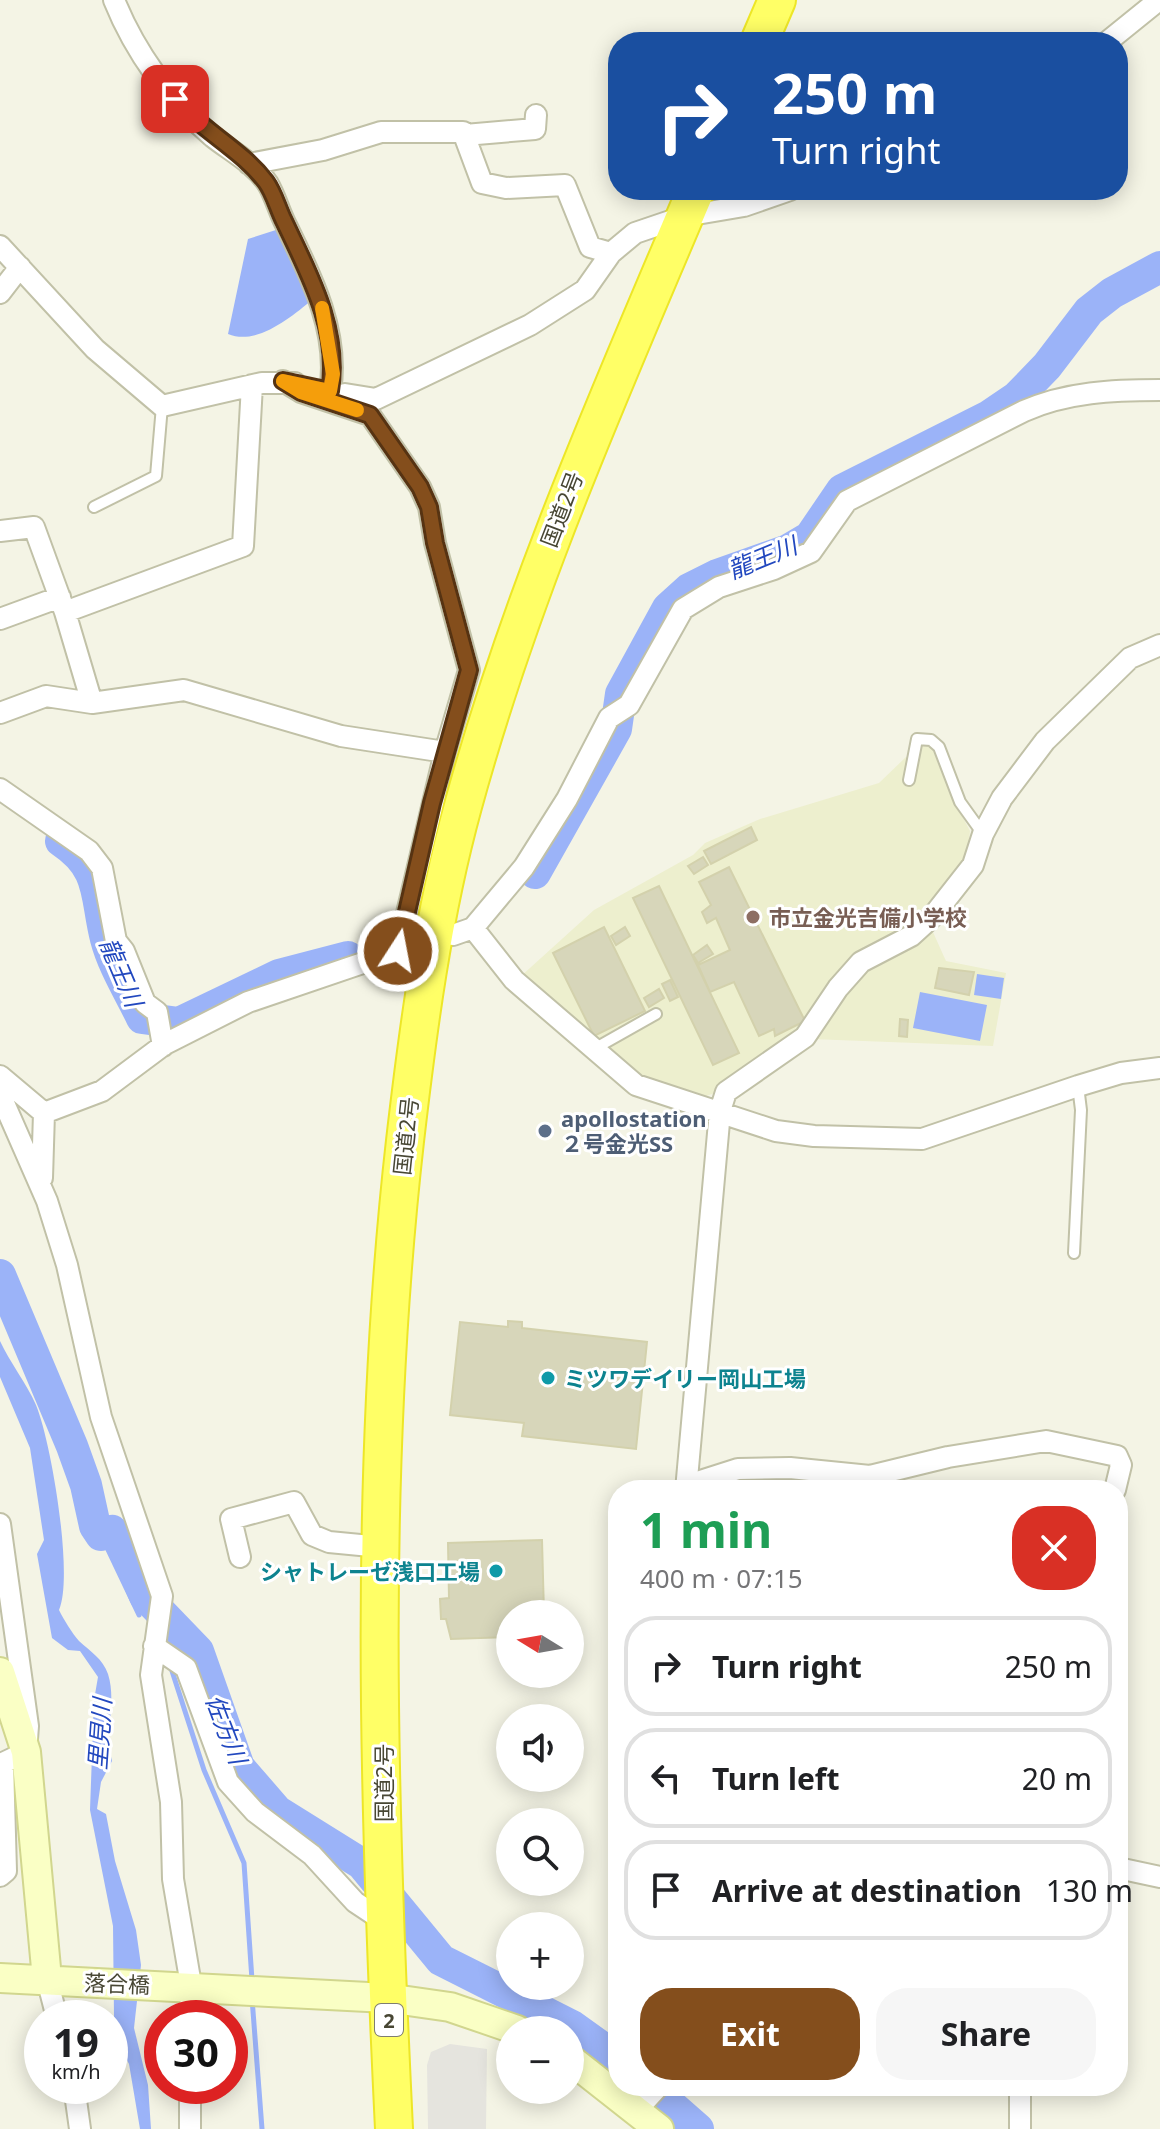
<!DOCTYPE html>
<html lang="en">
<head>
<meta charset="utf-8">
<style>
  :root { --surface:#fff; --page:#f6f6f6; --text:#202124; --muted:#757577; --line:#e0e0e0; --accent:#844e1c }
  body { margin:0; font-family:"Noto Sans","Noto Sans JP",sans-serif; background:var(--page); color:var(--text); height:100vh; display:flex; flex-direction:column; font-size:30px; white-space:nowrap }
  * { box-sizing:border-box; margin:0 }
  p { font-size:26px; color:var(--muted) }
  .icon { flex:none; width:44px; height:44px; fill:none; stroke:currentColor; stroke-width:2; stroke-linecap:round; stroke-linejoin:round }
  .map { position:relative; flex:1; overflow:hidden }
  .panel { position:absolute; left:608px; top:1480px; width:520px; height:616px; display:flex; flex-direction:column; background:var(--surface); border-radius:32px; box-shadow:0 4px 20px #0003 }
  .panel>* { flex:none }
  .banner { position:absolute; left:608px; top:32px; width:520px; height:168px; border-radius:32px; box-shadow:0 4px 20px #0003; background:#1a4fa0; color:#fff; overflow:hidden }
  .needle { width:52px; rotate:281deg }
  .controls { position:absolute; left:496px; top:1600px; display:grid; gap:16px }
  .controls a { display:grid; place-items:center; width:88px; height:88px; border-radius:50%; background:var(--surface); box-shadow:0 4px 20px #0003; font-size:40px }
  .speed { position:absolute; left:24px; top:2000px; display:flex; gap:16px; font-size:40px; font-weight:700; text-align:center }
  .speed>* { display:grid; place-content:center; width:104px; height:104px; border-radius:50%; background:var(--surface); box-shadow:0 4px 20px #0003; line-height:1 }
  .speed small { font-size:20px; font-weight:400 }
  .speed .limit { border:12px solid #d22; background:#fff; color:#111 }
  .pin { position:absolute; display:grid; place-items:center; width:68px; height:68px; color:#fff; margin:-34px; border-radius:16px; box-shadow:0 4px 12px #0006 }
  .me { position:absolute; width:88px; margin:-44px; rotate:11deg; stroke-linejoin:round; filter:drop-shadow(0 0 6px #0008) }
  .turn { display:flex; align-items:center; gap:28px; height:168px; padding:0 32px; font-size:36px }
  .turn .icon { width:104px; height:104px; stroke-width:2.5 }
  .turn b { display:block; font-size:56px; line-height:68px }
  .round { display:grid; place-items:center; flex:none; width:84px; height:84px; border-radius:32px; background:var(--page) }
  .head { display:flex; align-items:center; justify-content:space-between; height:136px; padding:0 32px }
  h1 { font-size:48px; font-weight:700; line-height:60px; color:#1e9e55 }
  .cta { display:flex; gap:16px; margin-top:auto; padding:16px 32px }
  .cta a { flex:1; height:92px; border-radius:32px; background:var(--accent); color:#fff; font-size:32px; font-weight:700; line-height:92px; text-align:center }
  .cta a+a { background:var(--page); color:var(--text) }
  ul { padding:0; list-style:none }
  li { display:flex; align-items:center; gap:24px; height:100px; margin:0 16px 12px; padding:0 16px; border:4px solid var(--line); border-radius:32px }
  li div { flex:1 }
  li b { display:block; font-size:30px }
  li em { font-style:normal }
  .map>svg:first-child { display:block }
  .education { fill:#edefce }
  .parking { fill:#e5e4de }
  .water { fill:#9bb3f8 }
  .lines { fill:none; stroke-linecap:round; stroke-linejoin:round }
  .stream { stroke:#9bb3f8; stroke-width:5 }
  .river { stroke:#9bb3f8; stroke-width:32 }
  .building { fill:#d7d6ba; stroke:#d3d1ac; stroke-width:2 }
  .lane-casing { stroke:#c1c1a7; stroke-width:14 }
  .street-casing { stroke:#c1c1a7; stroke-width:24 }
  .secondary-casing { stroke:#d1d68e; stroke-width:32 }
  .highway-casing { stroke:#ede627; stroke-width:40 }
  .lane { stroke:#fff; stroke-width:10 }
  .street { stroke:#fff; stroke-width:20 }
  .secondary { stroke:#faffc5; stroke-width:28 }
  .highway { stroke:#ff6; stroke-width:36 }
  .route-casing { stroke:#563312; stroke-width:20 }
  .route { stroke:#844e1c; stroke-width:14 }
  .slow { stroke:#f59e0b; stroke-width:14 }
  .education-dot { fill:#8d6e63; stroke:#fff; stroke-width:3 }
  .service-dot { fill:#5c6f8a; stroke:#fff; stroke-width:3 }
  .culture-dot { fill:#0f9aa8; stroke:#fff; stroke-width:3 }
  .labels { text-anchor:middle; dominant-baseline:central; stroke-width:6; stroke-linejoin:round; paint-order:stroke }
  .shield { fill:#fff; stroke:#7f7e71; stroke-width:2 }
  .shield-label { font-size:20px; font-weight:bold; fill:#484734 }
  .street-label { font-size:22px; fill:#484734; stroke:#fff }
  .education-label { font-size:22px; font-weight:bold; fill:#785e54; stroke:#fff; text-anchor:start }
  .service-label { font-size:22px; font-weight:bold; fill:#4e5e75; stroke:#fff; text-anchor:start }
  .culture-label { font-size:22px; font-weight:bold; fill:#0d838f; stroke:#fff; text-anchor:start }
  .water-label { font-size:24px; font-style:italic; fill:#2248bf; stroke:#fff }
</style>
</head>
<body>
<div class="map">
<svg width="1160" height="2129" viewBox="0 0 1160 2129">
  <rect width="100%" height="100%" fill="#f4f4e5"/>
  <!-- education -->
  <path class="education" d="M923 745H931L949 791 970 831 967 861 953 883 804 1031 718 1092 703 1097 641 1079 520 977 594 910 693 855 705 843 760 819 879 783 906 757 916 758 918 748Z
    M932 930 946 961 1006 973 993 1046 811 1039 858 976Z"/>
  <!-- parking -->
  <path class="parking" d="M450 2044 487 2049 486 2129H428L427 2065 431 2052Z"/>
  <!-- water -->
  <path class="water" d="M279 229 312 300C291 317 257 346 228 334L248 239Z
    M977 974 1004 978 1001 999 974 995Z
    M920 992 987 1005 980 1041 913 1028Z
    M0 1341C10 1363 26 1382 36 1405 51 1441 74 1576 59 1610 64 1620 72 1633 79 1641 90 1651 103 1659 108 1674 117 1702 104 1733 112 1761L101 1782 97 1809 106 1814 115 1861 136 1930 141 1965 134 2028 148 2085 151 2129H140L129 2064 119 2045 114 2017 113 1926 90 1810 94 1700 98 1677 80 1651 68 1650 52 1638 37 1554 44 1540 30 1448 0 1377Z"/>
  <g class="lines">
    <!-- stream -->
    <path class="stream" d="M101 1535 139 1615
      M172 1671 204 1770 244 1863 252 1980
      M252 1998 262 2129"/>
    <!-- river -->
    <path class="river" d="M61 841C103 869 95 896 106 939 113 966 130 993 142 1018L179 1023 279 975 348 957
      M535 873 616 729 621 694 668 608 689 589 717 575 788 550 810 537 842 490 989 416 1017 397 1047 366 1089 311 1112 293 1160 267
      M0 1275 72 1446 86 1485 95 1526 101 1535 112 1531 121 1539 145 1596 198 1651 239 1767 277 1811 362 1864 441 1960 572 2026 618 2059
      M649 2086 698 2129"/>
  </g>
  <!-- building -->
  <path class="building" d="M751 827 757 840 711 864 704 851Z
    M703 857 708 865 694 874 688 866Z
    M729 867 805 1021 775 1036 774 1029 759 1036 734 982 710 992 698 965 730 950 716 918 707 923 702 912 711 905 699 882Z
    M659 886 739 1053 713 1065 633 898Z
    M604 927 645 1011 594 1036 553 953Z
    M625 927 630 936 616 945 611 936Z
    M707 945 713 954 698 963 693 955Z
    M939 968 974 972 969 995 935 988Z
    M670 980 678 997 670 1001 662 984Z
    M659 989 664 998 649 1007 644 998Z
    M900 1019 908 1020 907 1037 899 1036Z
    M508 1321 522 1322V1328L647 1342 636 1449 522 1436 524 1423 450 1415 460 1322 508 1327Z
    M542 1540 544 1614H510V1637L451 1639 446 1619H441L440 1599 449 1598 448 1543Z"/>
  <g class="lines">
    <defs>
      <path id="lane" d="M94 507 156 476 162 406
        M909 780 917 739 931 740 939 747 960 802 983 834
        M594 1049 656 1014
        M1074 1253 1081 1110 1078 1086"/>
      <path id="street" d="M114 0C135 52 170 101 213 137 232 152 254 163 268 184 275 196 279 211 285 223 310 274 340 332 330 391
        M1107 42 1159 0
        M465 135 535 129 536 115
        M249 164 323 150 381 132H463L482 183 506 188 565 185 590 247 611 253
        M0 246 95 349 162 406 262 383H295
        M0 293 20 267
        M345 394 376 399 530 325 585 290 611 253 635 233 685 216 744 206 790 190
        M0 531 34 527 65 612 243 546 252 385
        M0 619 60 597
        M92 703 184 690 341 736 445 752
        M0 713 46 696 92 703 65 612
        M0 789 89 851 102 868 116 941 124 951 145 1003 157 1012 163 1046
        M473 928 514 980 636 1085 776 1131 814 1136 922 1139 1078 1086 1121 1073 1160 1068
        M453 935 473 928 524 867 567 799 609 718 629 705 683 609 719 587 774 569 811 552 847 501 1024 411C1067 392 1113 390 1160 390
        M0 1076 44 1113 102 1091 165 1044 248 1002 398 951 445 752 469 670 435 543 429 507 420 487 370 415 301 392 283 381
        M0 1094 47 1201 67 1265 101 1417 162 1596 151 1675 171 1802 173 1879 191 1985 190 2018
        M42 1178 44 1113
        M688 1485 738 1469 790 1468 870 1476 948 1457 1046 1441 1117 1456 1121 1465 1115 1490
        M686 1490 720 1111 726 1092 805 1037 838 988 861 962 911 936 933 916 973 865 983 834 1002 798 1045 741 1130 658 1160 645
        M0 1524 28 1726 26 1752 3 1763 6 1871 0 1876
        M240 1557 231 1519 294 1502 312 1535 329 1542 381 1547
        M154 1646 186 1668 228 1782 255 1812 312 1855 355 1902 385 1922
        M1118 1868 1160 1877
        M47 1979 57 2018
        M74 2086 80 2129
        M190 2086V2129
        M1020 2086V2129
        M637 2110 659 2086"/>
      <path id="secondary" d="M0 1672 26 1752 47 1979
        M0 1978 387 1998 450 2007 517 2030
        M570 2059 659 2129"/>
      <path id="highway" d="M759 42 777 0
        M394 2129C378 1800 368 1468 405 1141 418 1029 433 915 463 806 521 593 610 393 696 190"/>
    </defs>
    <!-- lane casing -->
    <use href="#lane" class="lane-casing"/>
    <!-- street casing -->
    <use href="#street" class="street-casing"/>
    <!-- secondary casing -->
    <use href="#secondary" class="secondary-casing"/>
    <!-- highway casing -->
    <use href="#highway" class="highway-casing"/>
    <!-- lane -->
    <use href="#lane" class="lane"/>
    <!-- street -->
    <use href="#street" class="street"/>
    <!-- secondary -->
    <use href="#secondary" class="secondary"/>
    <!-- highway -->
    <use href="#highway" class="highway"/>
  </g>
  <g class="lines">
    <defs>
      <path id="route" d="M175 99C202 131 241 149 266 182 274 193 278 209 284 221 309 274 340 330 330 391L283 381 301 392 370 415 420 487 429 507 435 543 469 670 432 803 398 951"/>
    </defs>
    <!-- route casing -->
    <use href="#route" class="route-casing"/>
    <!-- route -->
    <use href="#route" class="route"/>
    <!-- slow -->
    <path class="slow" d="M322 308 333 374 330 391 283 381 301 392 357 410"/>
  </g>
  <!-- markers -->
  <circle class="education-dot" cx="753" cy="917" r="8"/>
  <circle class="service-dot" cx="545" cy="1131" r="8"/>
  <g class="culture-dot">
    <circle cx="548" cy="1378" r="8"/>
    <circle cx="496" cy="1571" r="8"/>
  </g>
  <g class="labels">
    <!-- shield labels -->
    <rect class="shield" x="375" y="2004" width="28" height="32" rx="6"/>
    <g class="shield-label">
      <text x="389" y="2020">2</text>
    </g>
    <!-- street labels -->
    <g class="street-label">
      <text transform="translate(561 509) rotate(-69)">国道2号</text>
      <text transform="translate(405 1136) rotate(-84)">国道2号</text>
      <text transform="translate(383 1783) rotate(-90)">国道2号</text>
      <text transform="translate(117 1983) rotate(2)">落合橋</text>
    </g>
    <!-- education labels -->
    <g class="education-label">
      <text x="769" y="917">市立金光吉備小学校</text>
    </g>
    <!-- service labels -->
    <g class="service-label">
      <text x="561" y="1118">apollostation<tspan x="561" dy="25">２号金光SS</tspan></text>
    </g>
    <!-- culture labels -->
    <g class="culture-label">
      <text x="564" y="1378">ミツワデイリー岡山工場</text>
      <text x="480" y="1571" text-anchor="end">シャトレーゼ浅口工場</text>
    </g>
    <!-- water labels -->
    <g class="water-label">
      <text transform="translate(762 557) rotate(-22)">龍王川</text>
      <text transform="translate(122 972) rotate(67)">龍王川</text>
      <text transform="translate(227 1729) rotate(69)">佐方川</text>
      <text transform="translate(99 1734) rotate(-86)">里見川</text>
    </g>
  </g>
</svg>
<div class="controls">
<a><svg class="needle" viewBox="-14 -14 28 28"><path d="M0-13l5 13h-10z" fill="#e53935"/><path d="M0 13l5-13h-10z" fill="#757577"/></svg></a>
<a><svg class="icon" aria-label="sound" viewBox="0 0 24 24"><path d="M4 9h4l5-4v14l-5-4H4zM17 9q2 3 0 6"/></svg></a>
<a><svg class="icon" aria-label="search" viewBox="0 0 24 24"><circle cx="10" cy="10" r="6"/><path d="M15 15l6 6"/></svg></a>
<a>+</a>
<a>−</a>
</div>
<div class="speed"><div>19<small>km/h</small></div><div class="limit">30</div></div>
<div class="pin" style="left:175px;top:99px;background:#d93025"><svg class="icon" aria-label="arrive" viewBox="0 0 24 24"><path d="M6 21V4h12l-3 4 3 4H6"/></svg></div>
<svg class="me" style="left:398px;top:951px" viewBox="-20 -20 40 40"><circle r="17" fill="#844e1c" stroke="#fff" stroke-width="3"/><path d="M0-11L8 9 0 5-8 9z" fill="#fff"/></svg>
<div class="banner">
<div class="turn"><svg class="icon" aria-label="right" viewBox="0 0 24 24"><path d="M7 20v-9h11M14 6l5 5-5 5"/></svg><div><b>250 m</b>Turn right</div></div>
</div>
<section class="panel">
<div class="head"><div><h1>1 min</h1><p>400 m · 07:15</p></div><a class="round" style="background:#d93025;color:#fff"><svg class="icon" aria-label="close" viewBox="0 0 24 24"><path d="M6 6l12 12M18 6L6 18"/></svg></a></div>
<ul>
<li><svg class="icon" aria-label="right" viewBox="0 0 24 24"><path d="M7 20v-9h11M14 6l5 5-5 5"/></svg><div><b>Turn right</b></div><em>250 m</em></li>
<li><svg class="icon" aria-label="left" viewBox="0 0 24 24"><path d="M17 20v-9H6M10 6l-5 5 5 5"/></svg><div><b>Turn left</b></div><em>20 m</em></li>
<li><svg class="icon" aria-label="arrive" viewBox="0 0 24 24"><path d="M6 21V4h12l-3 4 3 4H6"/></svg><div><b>Arrive at destination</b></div><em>130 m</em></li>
</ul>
<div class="cta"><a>Exit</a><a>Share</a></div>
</section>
</div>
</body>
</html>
